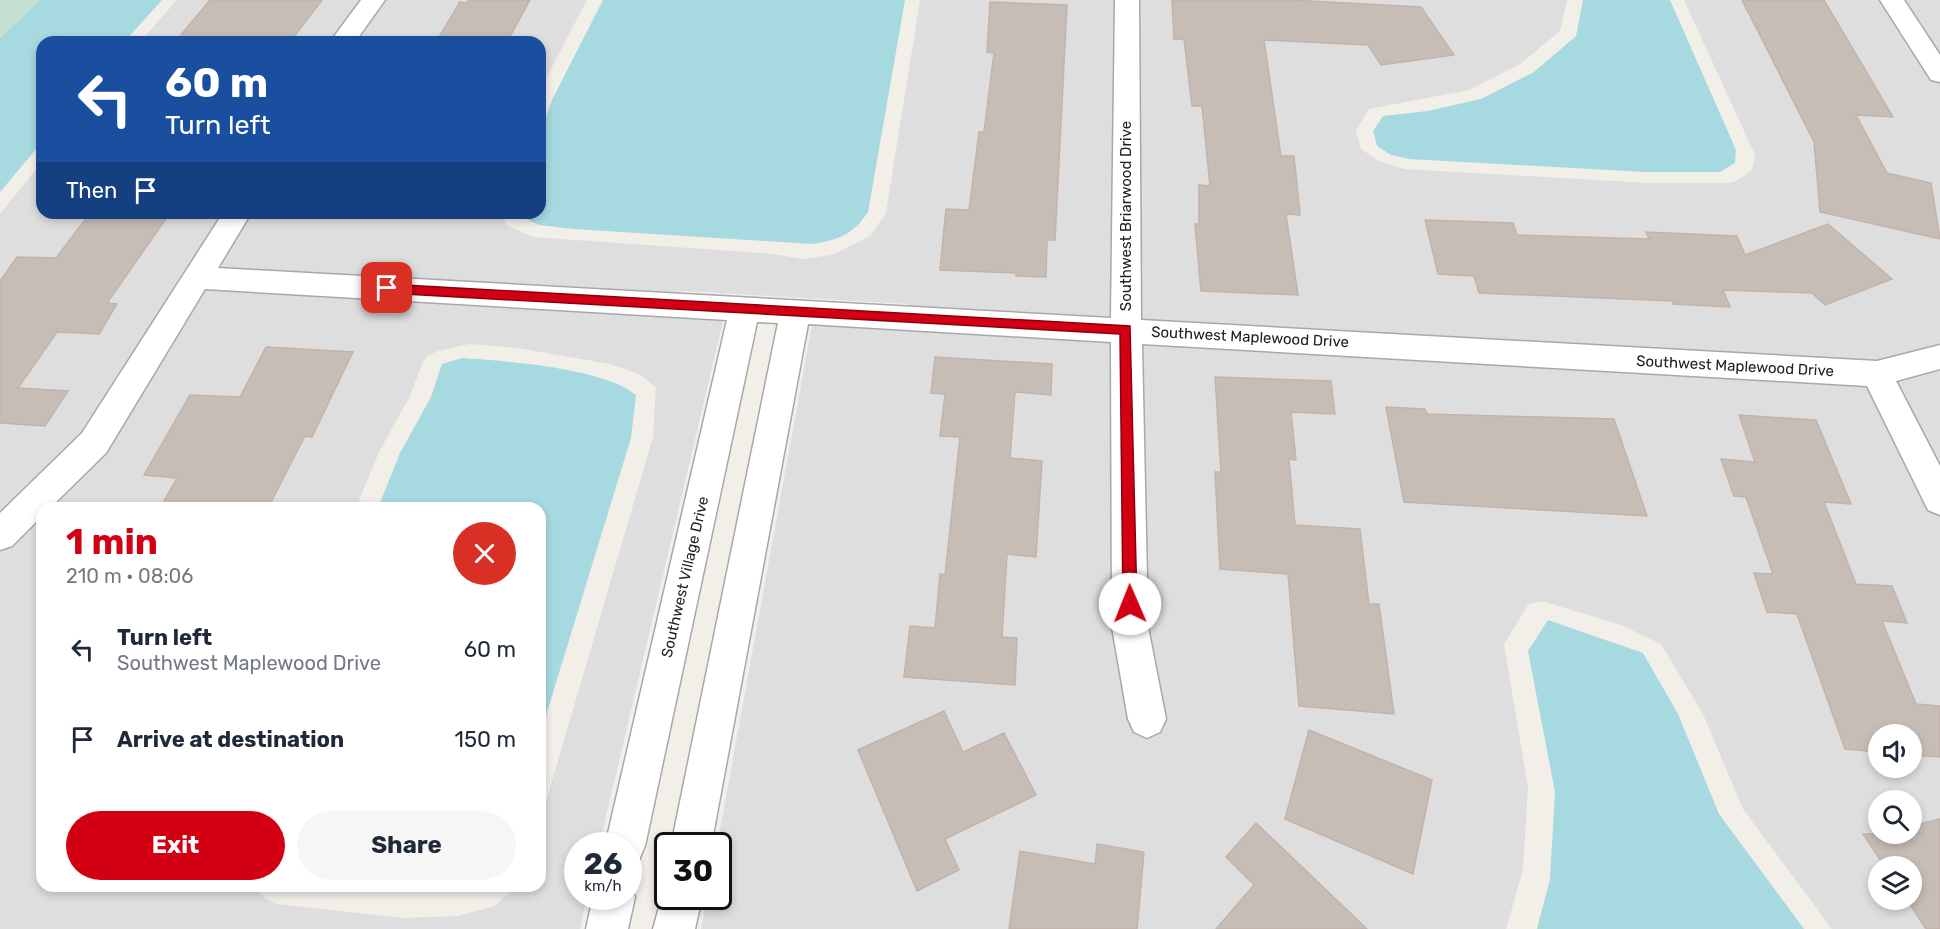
<!DOCTYPE html>
<html lang="en">
<head>
<meta charset="utf-8">
<style>
  :root { --surface:#fff; --page:#f6f6f7; --text:#1f2937; --muted:#747a83; --accent:#d30014 }
  body { margin:0; font-family:Rubik,sans-serif; background:var(--page); color:var(--text); height:100vh; display:flex; flex-direction:column; font-size:22px; white-space:nowrap }
  * { box-sizing:border-box; margin:0 }
  p { font-size:20px; color:var(--muted) }
  .icon { flex:none; width:33px; height:33px; fill:none; stroke:currentColor; stroke-width:2; stroke-linecap:round; stroke-linejoin:round }
  .map { position:relative; flex:1; overflow:hidden }
  .drawer { position:absolute; left:36px; top:502px; width:510px; height:390px; display:flex; flex-direction:column; background:var(--surface); border-radius:18px; box-shadow:0 3px 9px #0003 }
  .drawer>* { flex:none }
  .hud { position:absolute; left:36px; top:36px; width:510px; height:183px; border-radius:18px; box-shadow:0 3px 9px #0003; background:#1a4fa0; color:#fff; overflow:hidden }
  .tools { position:absolute; left:1868px; top:724px; display:grid; gap:12px }
  .tools a { display:grid; place-items:center; width:54px; height:54px; border-radius:50%; background:var(--surface); box-shadow:0 3px 9px #0003; font-size:30px }
  .speed { position:absolute; left:564px; top:832px; display:flex; gap:12px; font-size:30px; font-weight:700; text-align:center }
  .speed>* { display:grid; place-content:center; width:78px; height:78px; border-radius:50%; background:var(--surface); box-shadow:0 3px 9px #0003; line-height:1 }
  .speed small { font-size:15px; font-weight:400 }
  .speed .limit { border:3px solid #111; border-radius:9px; background:#fff; color:#111 }
  .pin { position:absolute; display:grid; place-items:center; width:51px; height:51px; color:#fff; margin:-26px; border-radius:12px; box-shadow:0 3px 9px #0006 }
  .me { position:absolute; width:66px; margin:-33px; rotate:359deg; stroke-linejoin:round; filter:drop-shadow(0 0 4px #0008) }
  .turn { display:flex; align-items:center; gap:21px; height:126px; padding:0 30px; font-size:27px }
  .turn .icon { width:78px; height:78px; stroke-width:2.5 }
  .turn b { display:block; font-size:42px; line-height:51px }
  .then { display:flex; align-items:center; height:57px; padding:0 30px; background:#0003; gap:12px; font-size:22px }
  .round { display:grid; place-items:center; flex:none; width:63px; height:63px; border-radius:32px; background:var(--page) }
  .summary { display:flex; align-items:center; justify-content:space-between; height:102px; padding:0 30px }
  h1 { font-size:36px; font-weight:700; line-height:45px; color:var(--accent) }
  .button { display:flex; gap:12px; margin-top:auto; padding:12px 30px }
  .button a { flex:1; height:69px; border-radius:36px; background:var(--accent); color:#fff; font-size:24px; font-weight:700; line-height:69px; text-align:center }
  .button a+a { background:var(--page); color:var(--text) }
  ul { padding:0; list-style:none }
  li { display:flex; align-items:center; gap:18px; height:90px; padding:0 30px }
  li div { flex:1 }
  li b { display:block; font-size:22px }
  li em { font-style:normal }
  .map>svg:first-child { display:block }
  .residential { fill:#dfdede; fill-rule:evenodd }
  .wetland { fill:#c4e0d1 }
  .water { fill:#a7d9e0 }
  .building { fill:#c7bdb7; stroke:#c4b3a9; stroke-width:1.5 }
  .lines { fill:none; stroke-linecap:round; stroke-linejoin:round }
  .minor-casing { stroke:#a8a8a8; stroke-width:3 }
  .minor { fill:#fff; fill-rule:evenodd }
  .route { fill:#d30014; stroke:#89000d; stroke-width:1.5 }
  .labels { text-anchor:middle; dominant-baseline:central; stroke-width:5; stroke-linejoin:round; paint-order:stroke }
  .street-label { font-size:15px; fill:#212121; stroke:#fff }
</style>
</head>
<body>
<div class="map">
<svg width="1940" height="929" viewBox="0 0 1940 929">
  <rect width="100%" height="100%" fill="#f2eee8"/>
  <!-- residential -->
  <path class="residential" d="M177 0H587L540 90V42H140Z
    M920 0H1567L1560 31 1520 64 1469 90 1369 109 1356 130 1361 149 1379 161 1404 169 1649 183H1726L1736 181 1752 170 1755 155 1684 0H1940V929H1832L1743 809 1703 714 1661 644 1621 625 1542 601 1529 604 1526 608 1504 644 1528 787 1523 870 1506 929H701L708 897H718L717 846 812 325 905 331 909 304 681 291 673 318 723 321 599 846H578V897H587L580 929H0V214L42 162V213H503L506 225 533 237 773 254 803 259 832 255 870 236 886 213ZM469 344 518 348 610 364 641 375 656 388 653 437 540 822V886L515 887 495 906 457 916 403 918 277 904 266 899 253 886H42V508H356L379 452 410 396 422 364 427 356 438 351ZM1878 735H1911V768H1878ZM1878 801H1911V834H1878ZM1878 867H1911V900H1878Z"/>
  <!-- wetland -->
  <path class="wetland" d="M0 0H40L0 38Z"/>
  <!-- water -->
  <path class="water" d="M40 0H162L124 42H42V142L0 192V38Z
    M603 0H905L868 212C853 235 838 240 812 244L574 229 539 225 522 217 521 213H540V134L552 100Z
    M1583 0H1670L1736 150 1735 163 1720 172H1645L1409 159 1391 155 1377 146 1373 131 1383 116 1428 111 1481 99 1534 72 1576 36Z
    M462 358C506 361 604 368 636 395L631 438 540 735V508H378L400 453 431 397 442 364Z
    M1548 620 1643 653 1678 714 1719 814 1804 929H1537L1550 879 1555 792 1528 651Z
    M363 887H477C440 896 401 891 363 887Z"/>
  <!-- building -->
  <path class="building" d="M210 0H322L290 42H175Z
    M469 0H530L507 42H436L460 2 467 3Z
    M1172 0H1291L1421 7 1454 55 1381 65 1368 45 1264 40 1281 156H1294L1300 215 1286 214 1298 295 1201 291 1195 224H1199V185L1210 186 1202 106H1192L1184 39H1174Z
    M1742 0H1824L1893 117 1856 115 1887 173 1931 183 1940 239 1820 212 1814 142Z
    M990 2 1067 5 1055 240H1047L1046 277 1016 276V273L940 270 946 209 969 210 979 132H984L994 53 987 52Z
    M90 213H170L107 303 117 304 99 334 57 332 18 388 68 391 45 426 0 423V281L17 257 56 258Z
    M1425 220 1513 223 1517 235 1649 239 1646 232 1737 236 1745 255 1828 224 1892 279 1825 305 1812 293 1723 290 1730 307 1673 304 1672 301 1479 293 1474 276 1438 274Z
    M266 347 353 352 312 437 305 436 268 508H160L177 478 144 475 190 395 240 397Z
    M935 357 1052 364 1051 395 1015 392 1010 458 1042 461 1036 557 1007 554 1002 637 1017 638 1015 685 904 677 910 626 935 628 940 574 945 575 960 437 940 436 945 394 931 393Z
    M1215 377 1331 381 1335 414 1291 412 1296 460 1289 459 1295 525 1360 529 1369 604H1379L1394 714 1299 706 1288 574 1220 569 1215 472H1221Z
    M1386 407 1425 409 1427 414 1614 419 1647 516 1404 502Z
    M1739 415 1816 420 1851 504 1824 502 1856 584 1892 586 1907 623 1882 621 1916 704 1940 706V757L1911 755V735H1878V752L1845 749 1797 614 1767 612 1754 573 1773 574 1746 497 1734 496 1721 459 1755 462Z
    M944 711 963 752 1004 733 1036 795 945 839 959 870 917 891 858 750Z
    M1309 730 1432 780 1413 874 1285 819Z
    M1940 819V929H1926L1907 900H1911V867H1885L1863 834H1911V826Z
    M1256 823 1367 929H1216L1254 885 1226 857Z
    M1097 844 1144 852 1137 929H1009L1020 851 1095 864Z"/>
  <g class="lines">
    <defs>
      <path id="minor" d="M361 0H385L355 42H330Z
        M1115 0H1139L1141 320 1877 361 1940 345V369L1896 381 1940 466V515L1928 510 1867 386 1142 344 1148 627 1166 719 1160 732 1147 738 1134 732 1128 719 1112 627 1111 342 808 324 711 846H671L778 323 757 322 645 846 639 860 628 865V846H605L727 320 205 289 106 453 50 508H42V516L12 546 0 550V513L82 433 223 213H251L218 268 1111 318Z
        M1880 0H1904L1940 55V82L1931 80Z
        M628 882 635 897 628 929H586L593 897H628Z
        M666 882 668 897H702L695 929H653Z"/>
    </defs>
    <!-- minor casing -->
    <use href="#minor" class="minor-casing"/>
    <!-- minor -->
    <use href="#minor" class="minor"/>
  </g>
  <!-- route -->
  <path class="route" d="M387 284 1130 326 1137 604 1130 611 1123 604 1120 334 387 293 381 288Z"/>
  <g class="labels">
    <!-- street labels -->
    <g class="street-label">
      <text transform="translate(1126 216) rotate(-90)">Southwest Briarwood Drive</text>
      <text transform="translate(1250 337) rotate(3)">Southwest Maplewood Drive</text>
      <text transform="translate(1735 366) rotate(3)">Southwest Maplewood Drive</text>
      <text transform="translate(685 577) rotate(-77)">Southwest Village Drive</text>
    </g>
  </g>
</svg>
<div class="tools">
<a><svg class="icon" aria-label="sound" viewBox="0 0 24 24"><path d="M4 9h4l5-4v14l-5-4H4zM17 9q2 3 0 6"/></svg></a>
<a><svg class="icon" aria-label="search" viewBox="0 0 24 24"><circle cx="10" cy="10" r="6"/><path d="M15 15l6 6"/></svg></a>
<a><svg class="icon" aria-label="layers" viewBox="0 0 24 24"><path d="M12 4l9 5-9 5-9-5zM3 14l9 5 9-5"/></svg></a>
</div>
<div class="speed"><div>26<small>km/h</small></div><div class="limit">30</div></div>
<div class="pin" style="left:387px;top:288px;background:#d93025"><svg class="icon" aria-label="arrive" viewBox="0 0 24 24"><path d="M6 21V4h12l-3 4 3 4H6"/></svg></div>
<svg class="me" style="left:1130px;top:604px" viewBox="-20 -20 40 40"><circle r="19" fill="#fff"/><path d="M0-13L10 11 0 6-10 11z" fill="#d30014"/></svg>
<div class="hud">
<div class="turn"><svg class="icon" aria-label="left" viewBox="0 0 24 24"><path d="M17 20v-9H6M10 6l-5 5 5 5"/></svg><div><b>60 m</b>Turn left</div></div>
<div class="then">Then<svg class="icon" aria-label="arrive" viewBox="0 0 24 24"><path d="M6 21V4h12l-3 4 3 4H6"/></svg></div>
</div>
<section class="drawer">
<div class="summary"><div><h1>1 min</h1><p>210 m · 08:06</p></div><a class="round" style="background:#d93025;color:#fff"><svg class="icon" aria-label="close" viewBox="0 0 24 24"><path d="M6 6l12 12M18 6L6 18"/></svg></a></div>
<ul>
<li><svg class="icon" aria-label="left" viewBox="0 0 24 24"><path d="M17 20v-9H6M10 6l-5 5 5 5"/></svg><div><b>Turn left</b><p>Southwest Maplewood Drive</p></div><em>60 m</em></li>
<li><svg class="icon" aria-label="arrive" viewBox="0 0 24 24"><path d="M6 21V4h12l-3 4 3 4H6"/></svg><div><b>Arrive at destination</b></div><em>150 m</em></li>
</ul>
<div class="button"><a>Exit</a><a>Share</a></div>
</section>
</div>
</body>
</html>
